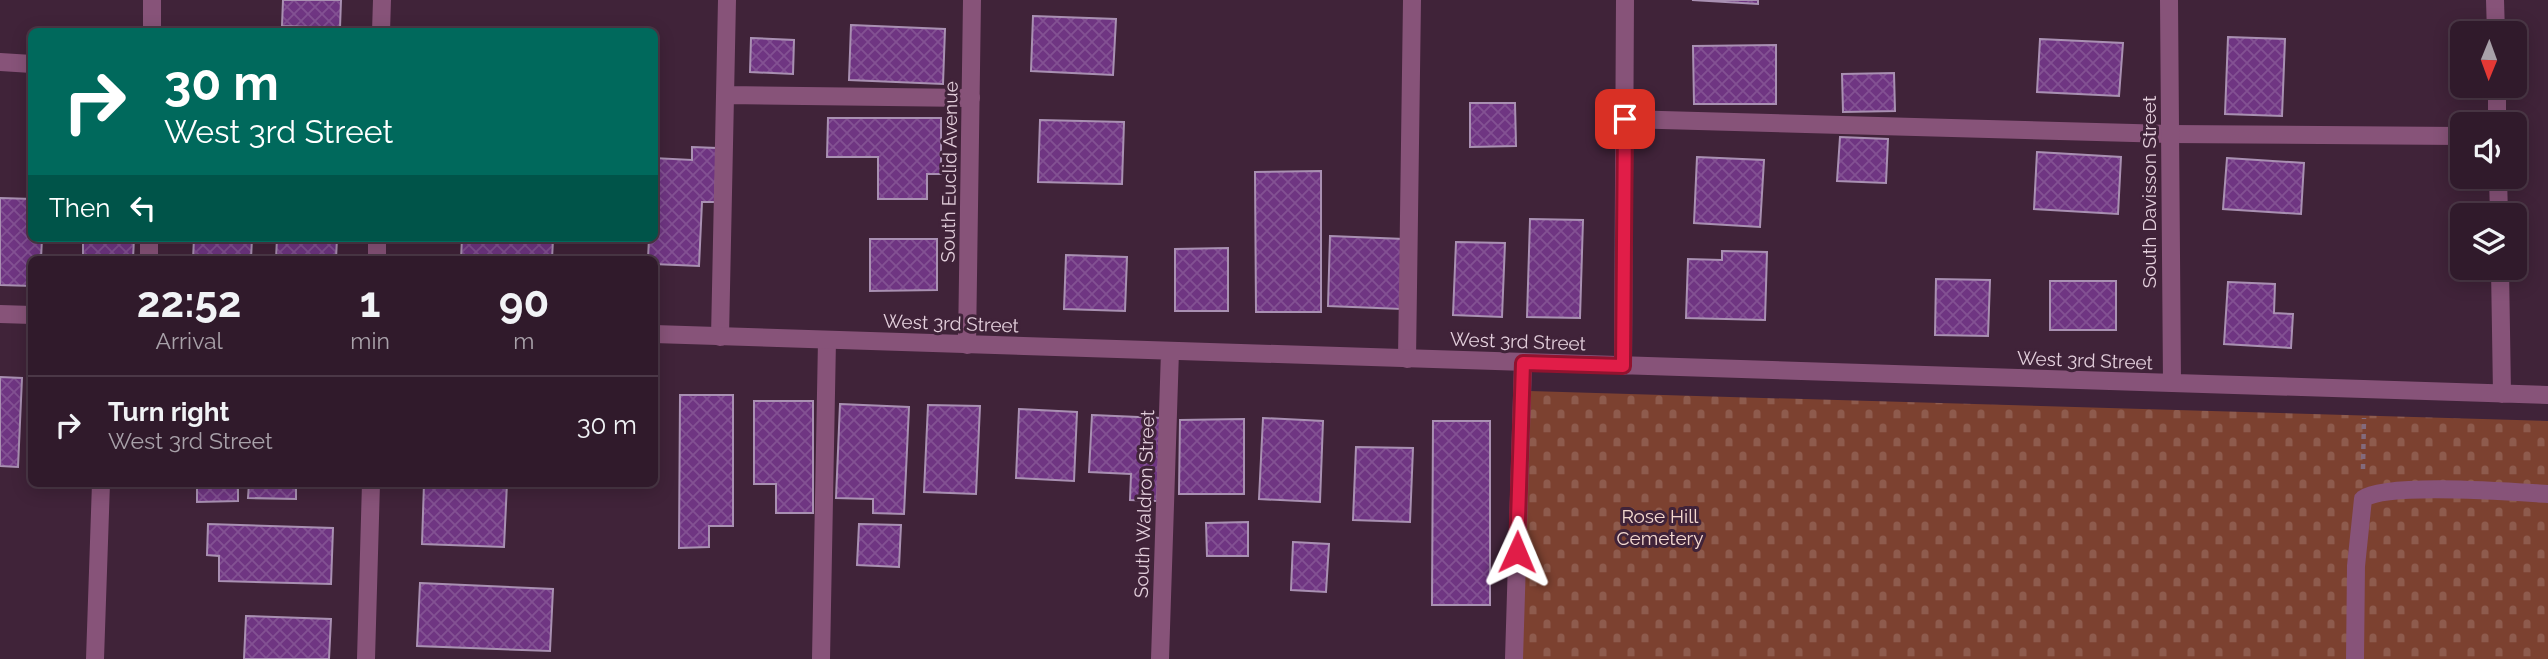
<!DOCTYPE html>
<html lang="en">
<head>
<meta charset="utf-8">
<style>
  :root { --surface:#301a2b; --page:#382333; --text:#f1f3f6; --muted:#a8a1a9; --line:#4b3847 }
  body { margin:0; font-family:Raleway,sans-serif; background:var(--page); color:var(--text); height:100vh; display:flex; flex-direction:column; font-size:26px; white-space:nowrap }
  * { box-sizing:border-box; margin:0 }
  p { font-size:23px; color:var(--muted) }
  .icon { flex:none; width:38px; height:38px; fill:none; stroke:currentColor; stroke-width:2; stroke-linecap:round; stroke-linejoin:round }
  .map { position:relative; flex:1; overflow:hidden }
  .drawer { position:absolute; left:28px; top:256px; width:630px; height:231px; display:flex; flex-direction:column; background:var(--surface); border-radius:10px; box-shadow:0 4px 18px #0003,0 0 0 2px var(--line) }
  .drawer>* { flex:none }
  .hud { position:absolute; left:28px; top:28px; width:630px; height:214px; border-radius:10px; box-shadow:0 4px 18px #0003,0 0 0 2px var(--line); background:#00695c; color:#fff; overflow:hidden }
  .needle { width:46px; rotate:181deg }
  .controls { position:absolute; left:2450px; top:21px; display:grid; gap:14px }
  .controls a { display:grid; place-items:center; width:77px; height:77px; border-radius:10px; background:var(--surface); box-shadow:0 4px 18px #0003,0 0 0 2px var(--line); font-size:35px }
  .pin { position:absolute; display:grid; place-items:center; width:60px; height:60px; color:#fff; margin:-30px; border-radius:14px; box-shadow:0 4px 10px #0006 }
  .me { position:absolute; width:77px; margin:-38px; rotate:1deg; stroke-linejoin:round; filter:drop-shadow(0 0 5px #0008) }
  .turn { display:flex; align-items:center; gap:24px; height:147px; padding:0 21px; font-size:32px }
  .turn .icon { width:91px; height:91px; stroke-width:2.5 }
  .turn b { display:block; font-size:49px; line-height:60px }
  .then { display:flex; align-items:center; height:66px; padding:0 21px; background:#0003; gap:14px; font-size:26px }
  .eta { display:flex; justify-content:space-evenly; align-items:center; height:119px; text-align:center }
  .eta b { font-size:42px; font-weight:700; line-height:49px }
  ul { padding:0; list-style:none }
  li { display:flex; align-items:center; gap:21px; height:98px; padding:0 21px; border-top:2px solid var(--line) }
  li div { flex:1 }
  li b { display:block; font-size:26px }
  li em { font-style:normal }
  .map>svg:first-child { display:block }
  .cemetery { fill:url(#cemetery-stones) }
  .building { fill:url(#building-cross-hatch); stroke:#a990b2; stroke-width:2 }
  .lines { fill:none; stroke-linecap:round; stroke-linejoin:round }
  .path { stroke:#836a7c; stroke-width:4.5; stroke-dasharray:5 5; stroke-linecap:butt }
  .service { stroke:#875379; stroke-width:18 }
  .minor { stroke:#875379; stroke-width:18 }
  .route-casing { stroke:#92132f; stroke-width:18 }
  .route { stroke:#e11d48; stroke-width:12 }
  .labels { text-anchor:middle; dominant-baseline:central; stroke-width:6; stroke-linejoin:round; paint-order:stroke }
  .street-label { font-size:19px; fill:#e3cfdc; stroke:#402339 }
  .park-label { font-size:19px; fill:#f3d8cf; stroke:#402339 }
</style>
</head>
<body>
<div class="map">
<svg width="2548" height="659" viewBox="0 0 2548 659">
  <defs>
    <pattern id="cemetery-stones" width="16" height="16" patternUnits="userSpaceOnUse" patternTransform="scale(1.75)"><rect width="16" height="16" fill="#7c4130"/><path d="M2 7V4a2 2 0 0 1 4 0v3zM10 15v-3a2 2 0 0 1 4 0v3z" fill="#8e5b4d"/></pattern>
    <pattern id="building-cross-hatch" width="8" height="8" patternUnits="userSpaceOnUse" patternTransform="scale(1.75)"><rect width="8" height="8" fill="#6f3582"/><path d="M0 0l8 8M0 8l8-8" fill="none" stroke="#835193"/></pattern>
  </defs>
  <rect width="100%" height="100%" fill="#402339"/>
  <!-- cemetery -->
  <path class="cemetery" d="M1529 391 2548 421V659H1521Z"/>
  <!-- building -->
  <path class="building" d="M283 0H341L340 28 282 26Z
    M1692 0H1758V4Z
    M1033 16 1116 19 1113 75 1031 71Z
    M851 25 945 29 943 84 849 80Z
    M2228 37 2285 39 2282 116 2225 114Z
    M751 38 794 40 793 74 750 72Z
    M2040 39 2123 43 2119 96 2037 92Z
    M1776 45V104H1694L1693 46Z
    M1894 73 1895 111 1843 112 1842 74Z
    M1470 103H1515L1516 146 1470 147Z
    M828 118H941V174H927V199H878V157H827Z
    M1040 120 1124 122 1122 184 1038 182Z
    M1840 137 1888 139 1886 183 1837 181Z
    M692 147 717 148 715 202H702L699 266 654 264V259H648L649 238H654V158L692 160Z
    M2037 152 2121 157 2118 214 2034 209Z
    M1697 157 1764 160 1760 227 1694 223Z
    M2227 158 2304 163 2301 214 2223 209Z
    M1321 171V312H1256L1255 172Z
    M0 198 32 199V238H42L41 259H32V286L0 285Z
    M1530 219 1583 220 1580 318 1527 317Z
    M1330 236 1404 239 1402 309 1328 306Z
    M83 238H134L133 259H83Z
    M194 238H252L251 259H193Z
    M277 238H337L336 259H276Z
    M462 238 553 240 552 259H461Z
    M870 239H937V290L870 291Z
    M1456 242 1505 243 1502 317 1453 315Z
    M1228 248V311H1175V249Z
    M1722 251 1767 252 1765 320 1686 318 1688 259 1722 260Z
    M1066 255 1127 257 1125 311 1064 309Z
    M1936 279 1990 280 1988 336 1935 335Z
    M2050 281H2116V330H2050Z
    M2228 282 2275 284 2274 313 2293 314 2291 348 2224 344Z
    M0 377 22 378 18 467 0 466Z
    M680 395H733V526H709V547L679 548Z
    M754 401H813V513H776V484H754Z
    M840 404 909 407 904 514 873 513V499L836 498Z
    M928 405 980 406 976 494 924 492Z
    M1019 409 1077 412 1074 481 1016 478Z
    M1092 415 1161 418 1157 501 1130 500 1131 474 1089 472Z
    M1263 418 1323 421 1320 502 1259 499Z
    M1244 419V494H1179L1180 420Z
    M1433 421H1490V605H1432Z
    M1356 447 1413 448 1410 522 1353 520Z
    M127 483H182V487L127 486Z
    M197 483H238V501L197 502Z
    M249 483H296V499L248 498Z
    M424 483H507L504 547 422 544Z
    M1248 522V556H1207L1206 523Z
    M208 524 333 528 331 584 219 581V556L207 555Z
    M859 524 901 525 899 567 857 565Z
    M1293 542 1329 544 1326 592 1291 590Z
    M420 583 553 589 550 651 417 646Z
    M246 616 331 619 329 659H244Z"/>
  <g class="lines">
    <!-- path -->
    <path class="path" d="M2363 469 2364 418"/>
    <!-- service -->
    <path class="service" d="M152 32V0
      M0 62 32 64
      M726 95 971 98
      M1625 119 2170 134 2462 136
      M149 259V238
      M720 337 727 0
      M1407 359 1412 0
      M95 659 101 483
      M821 659 827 340
      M2355 659 2356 566 2363 499C2386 482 2514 492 2548 494"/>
    <!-- minor -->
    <path class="minor" d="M2169 0 2172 383
      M2495 0 2496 33
      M381 32 382 0
      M2497 86V124
      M2498 177 2499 215
      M377 259V238
      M2500 268 2502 394
      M0 314 32 315
      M654 334 2548 395
      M967 345 972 0
      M1623 366 1625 0
      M366 659 371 483
      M1160 659 1170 351
      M1514 659 1523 363"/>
  </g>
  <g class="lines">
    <defs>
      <path id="route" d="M1517 552 1523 363 1623 366 1625 119"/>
    </defs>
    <!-- route casing -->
    <use href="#route" class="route-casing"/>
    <!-- route -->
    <use href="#route" class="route"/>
  </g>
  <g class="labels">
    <!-- street labels -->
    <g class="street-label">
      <text transform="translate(949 172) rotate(-89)">South Euclid Avenue</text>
      <text transform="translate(2149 192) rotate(-90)">South Davisson Street</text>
      <text transform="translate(951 323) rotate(2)">West 3rd Street</text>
      <text transform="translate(1518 341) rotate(2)">West 3rd Street</text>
      <text transform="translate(2085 360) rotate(2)">West 3rd Street</text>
      <text transform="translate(1144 504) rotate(-88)">South Waldron Street</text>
    </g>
    <!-- park labels -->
    <g class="park-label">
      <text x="1660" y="516">Rose Hill<tspan x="1660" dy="22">Cemetery</tspan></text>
    </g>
  </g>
</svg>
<div class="controls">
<a><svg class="needle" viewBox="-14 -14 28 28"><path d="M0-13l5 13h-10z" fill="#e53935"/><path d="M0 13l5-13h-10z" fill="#a8a1a9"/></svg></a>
<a><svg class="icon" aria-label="sound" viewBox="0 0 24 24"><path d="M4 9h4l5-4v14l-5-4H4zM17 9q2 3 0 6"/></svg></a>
<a><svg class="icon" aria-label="layers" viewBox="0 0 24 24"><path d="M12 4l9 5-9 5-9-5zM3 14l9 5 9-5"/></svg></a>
</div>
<div class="pin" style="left:1625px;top:119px;background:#d93025"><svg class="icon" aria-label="arrive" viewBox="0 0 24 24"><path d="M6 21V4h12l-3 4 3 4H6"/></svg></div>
<svg class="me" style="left:1517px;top:552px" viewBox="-20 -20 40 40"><path d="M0-17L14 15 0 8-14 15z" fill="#e11d48" stroke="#fff" stroke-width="4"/></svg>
<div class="hud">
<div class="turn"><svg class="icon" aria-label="right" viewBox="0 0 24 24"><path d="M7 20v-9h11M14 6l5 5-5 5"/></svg><div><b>30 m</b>West 3rd Street</div></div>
<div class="then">Then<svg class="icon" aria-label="left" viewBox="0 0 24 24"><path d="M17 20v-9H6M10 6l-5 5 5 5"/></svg></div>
</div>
<section class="drawer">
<div class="eta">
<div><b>22:52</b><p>Arrival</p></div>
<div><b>1</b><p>min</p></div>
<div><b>90</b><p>m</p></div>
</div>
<ul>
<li><svg class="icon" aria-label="right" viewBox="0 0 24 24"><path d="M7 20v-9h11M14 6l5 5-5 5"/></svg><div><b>Turn right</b><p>West 3rd Street</p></div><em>30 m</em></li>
</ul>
</section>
</div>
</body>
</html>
